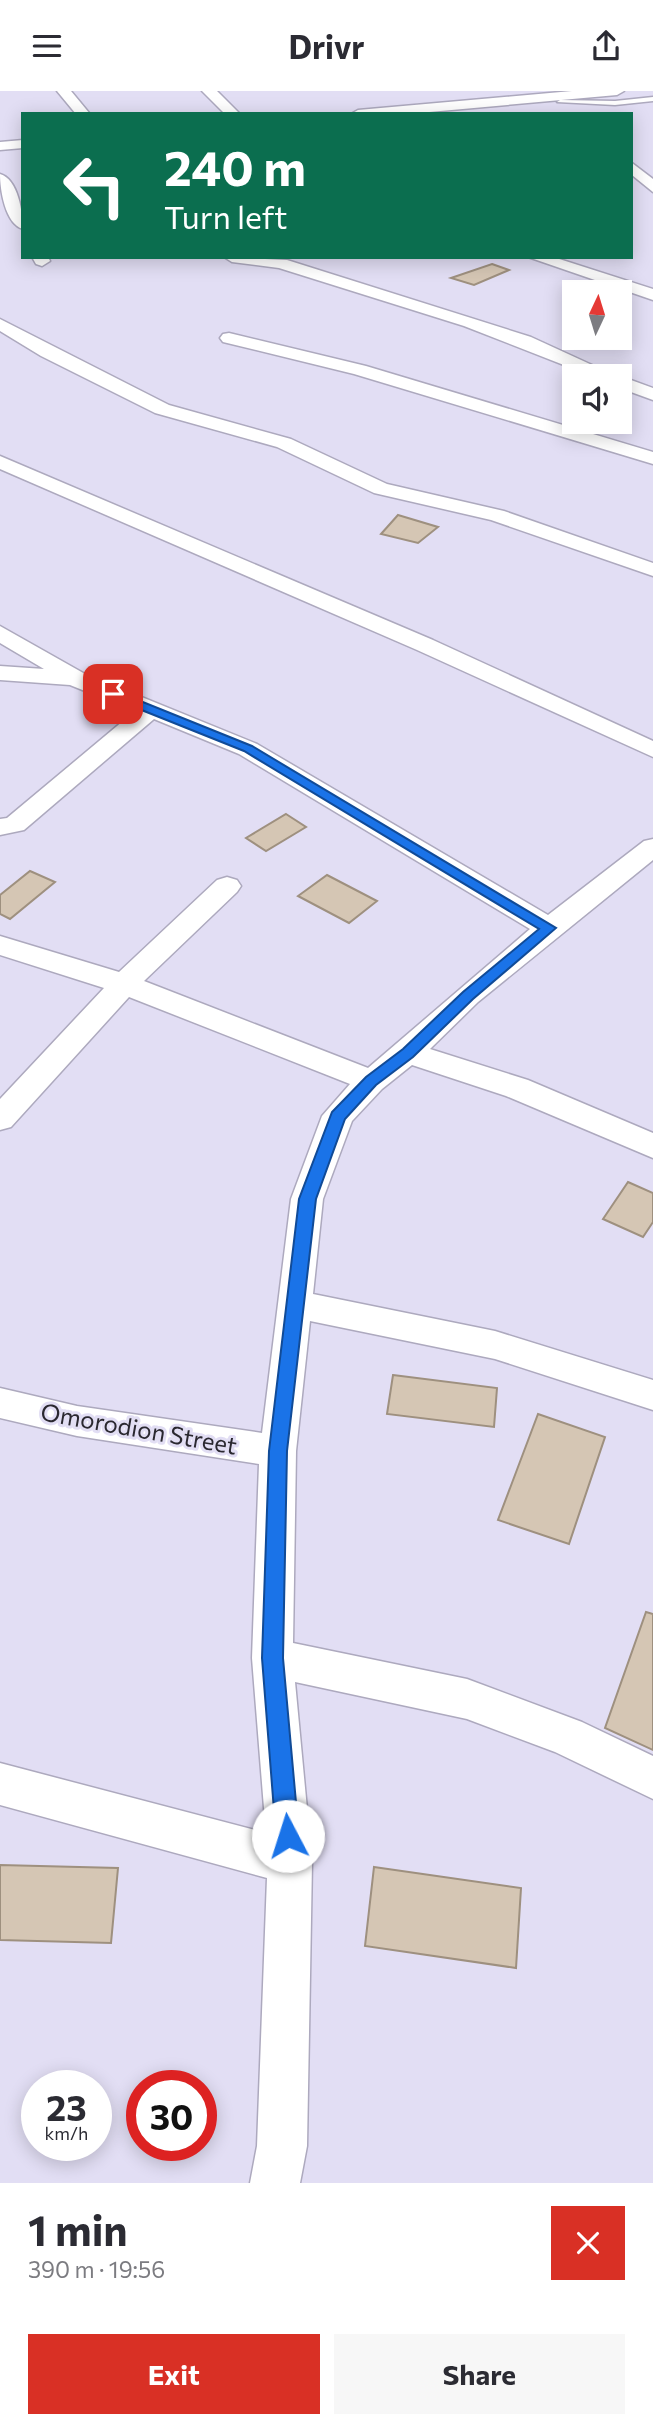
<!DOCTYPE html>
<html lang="en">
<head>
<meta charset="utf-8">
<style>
  :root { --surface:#fff; --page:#f7f7f7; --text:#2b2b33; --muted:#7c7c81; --accent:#d93025 }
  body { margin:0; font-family:Commissioner,sans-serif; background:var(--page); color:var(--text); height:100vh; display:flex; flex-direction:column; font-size:26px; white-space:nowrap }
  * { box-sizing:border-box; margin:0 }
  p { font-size:23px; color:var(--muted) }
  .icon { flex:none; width:38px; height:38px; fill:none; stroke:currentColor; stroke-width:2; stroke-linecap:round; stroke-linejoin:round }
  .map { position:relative; height:2092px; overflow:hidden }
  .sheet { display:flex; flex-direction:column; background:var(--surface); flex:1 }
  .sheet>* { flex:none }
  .top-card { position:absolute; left:21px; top:21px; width:612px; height:147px; border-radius:0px; box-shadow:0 4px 18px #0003; background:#0b6e4f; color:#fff; overflow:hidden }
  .needle { width:46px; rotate:4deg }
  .tools { position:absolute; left:562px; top:189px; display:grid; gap:14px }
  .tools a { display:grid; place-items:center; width:70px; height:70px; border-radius:0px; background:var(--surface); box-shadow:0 4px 18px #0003; font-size:35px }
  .speed { position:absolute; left:21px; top:1979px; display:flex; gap:14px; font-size:35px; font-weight:700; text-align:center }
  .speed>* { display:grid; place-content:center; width:91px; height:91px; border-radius:50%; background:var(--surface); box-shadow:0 4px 18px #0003; line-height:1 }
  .speed small { font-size:18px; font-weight:400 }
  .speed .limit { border:10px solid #d22; background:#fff; color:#111 }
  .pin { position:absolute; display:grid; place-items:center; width:60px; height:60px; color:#fff; margin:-30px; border-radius:14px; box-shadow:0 4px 10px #0006 }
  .me { position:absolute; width:77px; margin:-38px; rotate:355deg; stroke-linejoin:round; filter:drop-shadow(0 0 5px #0008) }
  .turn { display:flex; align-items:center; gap:24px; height:147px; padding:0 28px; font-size:32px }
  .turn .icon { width:91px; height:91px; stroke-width:2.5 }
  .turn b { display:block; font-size:49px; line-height:60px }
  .round { display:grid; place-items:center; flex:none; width:74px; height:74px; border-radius:0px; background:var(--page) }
  .overview { display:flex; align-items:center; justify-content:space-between; height:119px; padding:0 28px }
  h1 { font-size:42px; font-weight:700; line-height:52px }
  .action { display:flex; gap:14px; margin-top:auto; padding:14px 28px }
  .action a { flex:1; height:80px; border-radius:0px; background:var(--accent); color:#fff; font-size:28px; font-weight:700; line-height:80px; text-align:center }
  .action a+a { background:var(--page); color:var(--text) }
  header { display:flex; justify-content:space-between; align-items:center; height:91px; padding:0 28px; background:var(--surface); font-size:32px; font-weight:700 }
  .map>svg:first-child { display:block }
  .building { fill:#d5c6b4; stroke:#9e907f; stroke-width:2 }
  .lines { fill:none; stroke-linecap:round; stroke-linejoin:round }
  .service-casing { stroke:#ada9be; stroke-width:3 }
  .minor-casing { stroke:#ada9be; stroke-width:3 }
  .service { fill:#fff; fill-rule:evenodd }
  .minor { fill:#fff; fill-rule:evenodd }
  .route { fill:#1a73e8; stroke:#114b97; stroke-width:2 }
  .labels { text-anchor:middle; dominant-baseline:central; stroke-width:6; stroke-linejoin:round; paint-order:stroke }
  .street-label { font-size:24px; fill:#2a2830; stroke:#e2def4 }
</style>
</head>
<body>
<header><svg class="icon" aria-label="menu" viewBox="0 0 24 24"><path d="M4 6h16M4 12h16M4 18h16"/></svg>Drivr<svg class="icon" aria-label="share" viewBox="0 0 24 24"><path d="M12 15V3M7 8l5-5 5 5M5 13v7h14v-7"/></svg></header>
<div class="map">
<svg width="653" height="2092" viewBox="0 0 653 2092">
  <rect width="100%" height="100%" fill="#e2def4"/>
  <!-- building -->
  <path class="building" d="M492 173 509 179 474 194 451 187Z
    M398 424 438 436 418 452 381 443Z
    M286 723 306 736 266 760 246 747Z
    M30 780 55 791 10 828 0 823V804Z
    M327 784 377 810 349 832 298 805Z
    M628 1091 653 1102V1131L643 1146 603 1128Z
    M393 1284 497 1297 494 1336 387 1323Z
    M538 1323 605 1346 569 1453 498 1429Z
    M646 1521 653 1523V1659L605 1637Z
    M0 1774 118 1777 111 1852 0 1849Z
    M374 1776 521 1797 516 1877 365 1855Z"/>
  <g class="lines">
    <defs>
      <path id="service" d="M653 6V10L615 14 557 11 560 9 615 10Z"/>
      <path id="minor" d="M57 0H71L90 23H76Z
        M202 0H217L240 23H225Z
        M572 0H624L617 4 407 23H351L358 19Z
        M23 49V57L0 59V51Z
        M632 72 653 88V101L632 84Z
        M0 83C18 88 23 122 23 138 5 133 0 98 0 83Z
        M32 166H48L50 170 42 175 36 173Z
        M224 166 287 169 531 246 616 285H592L464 235 279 177 232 171Z
        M528 166H553L653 198V209Z
        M0 228 169 314 291 348 387 393 504 420 653 472V485L491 429 374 402 277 356 155 322 41 265 0 240Z
        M229 242 366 275 653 361V373L354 283 223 251 220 247 223 243Z
        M620 285 653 297V309L620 297Z
        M0 365 433 549 653 650V666L417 559 0 378Z
        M0 535 85 583 257 653 548 824 644 750 653 748V769L478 911 430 958 528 989 653 1042V1067L506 1005 412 974 382 998 352 1030 323 1108 313 1203 495 1240 653 1289V1319L495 1268 310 1230 296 1360 293 1552 467 1588 582 1631 653 1665V1708L555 1661 467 1628 295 1591 312 1771 307 2055 300 2092H250L257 2055 267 1787 0 1714V1672L266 1742 252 1567 259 1373 77 1345 0 1327V1297L77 1315 262 1342 291 1108 322 1025 350 993 129 906 11 1036 0 1039V1008L104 897 0 864V845L119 881 217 789 227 786 237 789 241 795 237 801 144 890 368 977 530 838 239 663 154 628 24 739 0 744V728L7 727 135 620 70 594 0 589V575L44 578 0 552Z"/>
    </defs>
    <!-- service casing -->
    <use href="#service" class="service-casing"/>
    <!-- minor casing -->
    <use href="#minor" class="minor-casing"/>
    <!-- service -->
    <use href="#service" class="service"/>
    <!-- minor -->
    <use href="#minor" class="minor"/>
  </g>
  <!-- route -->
  <path class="route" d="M109 601H118L252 655 556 837 473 908 413 966 376 994 345 1028 316 1108 287 1360 283 1567 299 1745 295 1753 288 1756 280 1753 276 1745 262 1567 269 1360 299 1108 332 1021 366 986 403 958 463 901 539 838 244 660 109 606Z"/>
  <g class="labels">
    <!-- street labels -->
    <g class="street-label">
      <text transform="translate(139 1337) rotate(10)">Omorodion Street</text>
    </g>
  </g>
</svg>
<div class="tools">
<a><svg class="needle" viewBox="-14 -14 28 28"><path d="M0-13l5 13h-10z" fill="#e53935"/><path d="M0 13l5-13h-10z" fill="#7c7c81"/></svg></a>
<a><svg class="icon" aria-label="sound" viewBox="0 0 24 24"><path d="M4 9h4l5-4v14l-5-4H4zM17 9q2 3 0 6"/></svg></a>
</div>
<div class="speed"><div>23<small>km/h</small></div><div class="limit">30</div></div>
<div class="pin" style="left:113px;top:603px;background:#d93025"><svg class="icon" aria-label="arrive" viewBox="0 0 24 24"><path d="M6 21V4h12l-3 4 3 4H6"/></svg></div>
<svg class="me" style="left:288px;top:1745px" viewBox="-20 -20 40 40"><circle r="19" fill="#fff"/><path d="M0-13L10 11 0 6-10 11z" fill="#1a73e8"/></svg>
<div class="top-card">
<div class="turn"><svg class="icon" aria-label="left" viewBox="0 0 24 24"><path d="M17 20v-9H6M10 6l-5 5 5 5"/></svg><div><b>240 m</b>Turn left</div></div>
</div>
</div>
<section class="sheet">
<div class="overview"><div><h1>1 min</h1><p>390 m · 19:56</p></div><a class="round" style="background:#d93025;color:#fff"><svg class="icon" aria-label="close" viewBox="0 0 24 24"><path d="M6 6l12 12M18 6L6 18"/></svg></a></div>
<div class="action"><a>Exit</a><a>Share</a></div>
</section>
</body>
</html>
